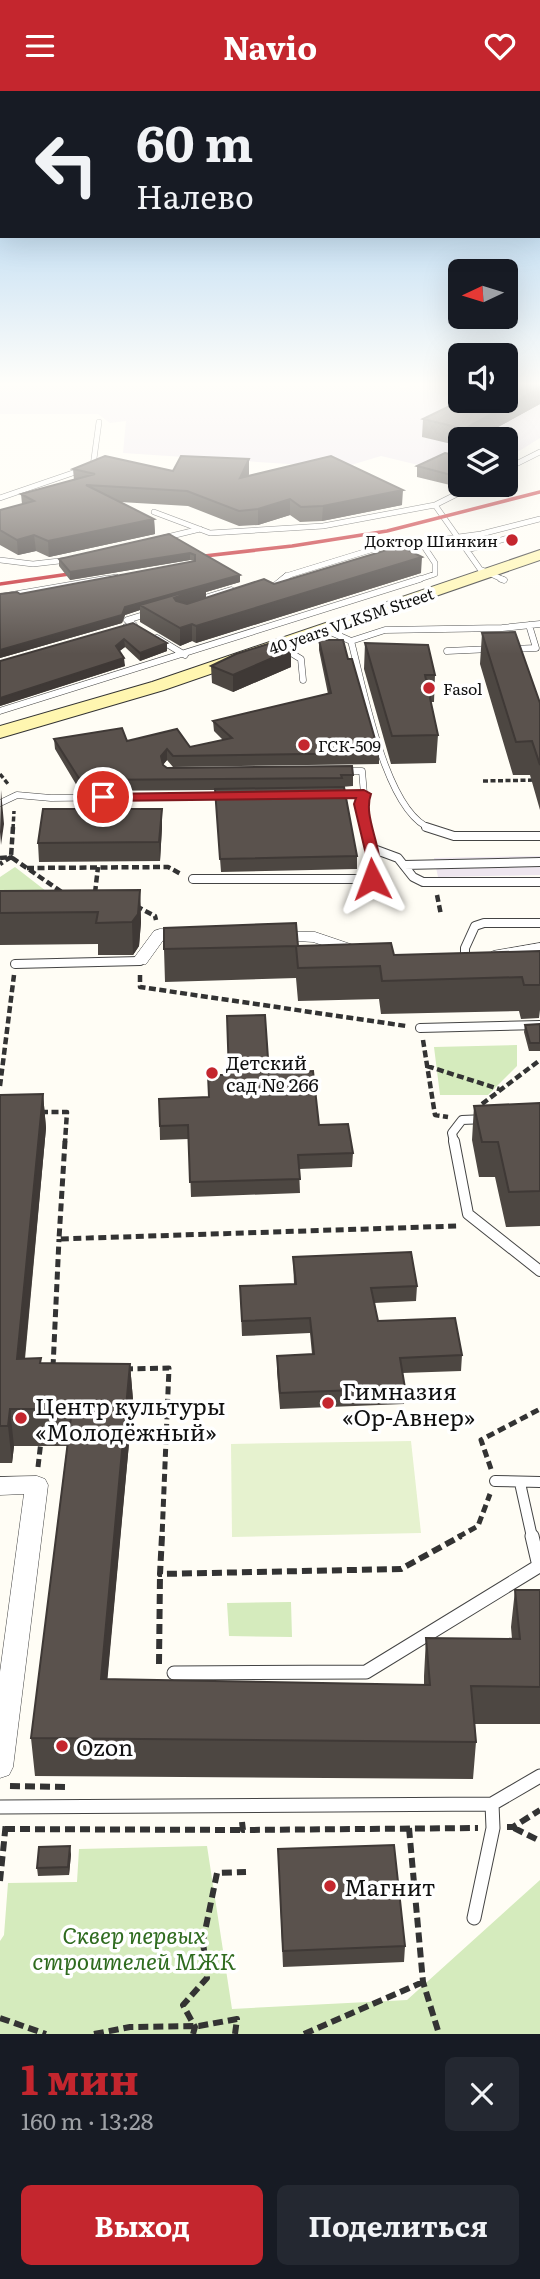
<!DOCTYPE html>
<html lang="ru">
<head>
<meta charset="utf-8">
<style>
  :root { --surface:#171b24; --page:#242831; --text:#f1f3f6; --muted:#9ea1a6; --accent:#c4262e }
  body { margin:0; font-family:Literata,serif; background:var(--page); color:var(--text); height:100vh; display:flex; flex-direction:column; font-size:26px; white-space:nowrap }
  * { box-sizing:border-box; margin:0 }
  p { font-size:23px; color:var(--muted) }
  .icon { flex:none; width:38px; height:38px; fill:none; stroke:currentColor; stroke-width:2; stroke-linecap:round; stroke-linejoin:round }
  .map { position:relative; height:1943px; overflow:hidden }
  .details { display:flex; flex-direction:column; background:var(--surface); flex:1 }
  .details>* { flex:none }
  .guide { position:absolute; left:0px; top:0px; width:541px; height:147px; box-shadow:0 7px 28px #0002; background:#171b24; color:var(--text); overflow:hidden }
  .needle { width:46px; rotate:266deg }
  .controls { position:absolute; left:448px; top:168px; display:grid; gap:14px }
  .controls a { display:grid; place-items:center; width:70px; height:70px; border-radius:10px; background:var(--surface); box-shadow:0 7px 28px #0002; font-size:35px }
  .pin { position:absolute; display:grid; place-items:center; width:60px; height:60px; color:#fff; margin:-30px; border:4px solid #fff; border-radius:50%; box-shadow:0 2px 7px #0007 }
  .me { position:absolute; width:77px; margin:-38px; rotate:357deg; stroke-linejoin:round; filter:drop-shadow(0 0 5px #0008) }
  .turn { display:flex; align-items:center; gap:24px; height:147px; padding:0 21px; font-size:32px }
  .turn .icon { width:91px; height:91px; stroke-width:2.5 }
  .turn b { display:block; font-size:49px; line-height:60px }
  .round { display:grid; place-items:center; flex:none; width:74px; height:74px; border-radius:10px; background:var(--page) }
  .headline { display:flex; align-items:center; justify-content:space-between; height:119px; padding:0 21px }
  h1 { font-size:42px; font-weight:700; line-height:52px; color:var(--accent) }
  .button { display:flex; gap:14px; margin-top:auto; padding:14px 21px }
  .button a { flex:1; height:80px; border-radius:10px; background:var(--accent); color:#fff; font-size:28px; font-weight:700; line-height:80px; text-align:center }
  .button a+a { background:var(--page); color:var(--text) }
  header { display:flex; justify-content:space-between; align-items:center; height:91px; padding:0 21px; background:var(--accent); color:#fff; font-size:32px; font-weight:700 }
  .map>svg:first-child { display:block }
  .industrial { fill:#eee6ef }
  .green { fill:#d5ebbd }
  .pitch { fill:#e6f2cf }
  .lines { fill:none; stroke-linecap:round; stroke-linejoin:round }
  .service-far4-casing { stroke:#444; stroke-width:6 }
  .service-far3-casing { stroke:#444; stroke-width:7 }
  .service-far2-casing { stroke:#444; stroke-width:10 }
  .service-far1-casing { stroke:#444; stroke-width:12 }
  .service-casing { stroke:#444; stroke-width:15 }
  .minor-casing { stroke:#444; stroke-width:1 }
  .secondary-casing { stroke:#333; stroke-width:2 }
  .path-far3 { stroke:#333; stroke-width:3.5; stroke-dasharray:5 2.5; stroke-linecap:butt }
  .path-far2 { stroke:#333; stroke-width:4.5; stroke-dasharray:7 3.5; stroke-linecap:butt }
  .path-far1 { stroke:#333; stroke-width:5; stroke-dasharray:8 4.5; stroke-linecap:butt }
  .path { stroke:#333; stroke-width:6; stroke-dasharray:10 5; stroke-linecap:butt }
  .service-far4 { stroke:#fff; stroke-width:5 }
  .service-far3 { stroke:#fff; stroke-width:6 }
  .service-far2 { stroke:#fff; stroke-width:8 }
  .service-far1 { stroke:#fff; stroke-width:10 }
  .service { stroke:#fff; stroke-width:13 }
  .minor { fill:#fff; fill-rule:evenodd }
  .secondary { fill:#fff6b0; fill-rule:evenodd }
  .rail { stroke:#c4262e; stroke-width:3.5 }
  .wall { fill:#4d4742 }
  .shaded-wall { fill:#3f3936 }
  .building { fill:#5a524d; stroke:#3f3936; stroke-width:2 }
  .route { fill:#c4262e; stroke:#7f191e; stroke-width:2 }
  .poi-dot { fill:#c4262e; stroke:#fff; stroke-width:2.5 }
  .labels { text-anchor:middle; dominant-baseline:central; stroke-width:7; stroke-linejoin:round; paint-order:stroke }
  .far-poi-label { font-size:16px; fill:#111; stroke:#fff; text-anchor:start }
  .far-street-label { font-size:16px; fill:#111; stroke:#fff }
  .poi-label { font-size:19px; fill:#111; stroke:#fff; text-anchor:start }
  .near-poi-label { font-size:23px; fill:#111; stroke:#fff; text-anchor:start }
  .near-park-label { font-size:23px; font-style:italic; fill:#2f6b1f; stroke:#fff }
</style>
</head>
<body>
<header><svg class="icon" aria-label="menu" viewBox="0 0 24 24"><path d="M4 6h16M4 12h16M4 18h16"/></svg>Navio<svg class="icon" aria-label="heart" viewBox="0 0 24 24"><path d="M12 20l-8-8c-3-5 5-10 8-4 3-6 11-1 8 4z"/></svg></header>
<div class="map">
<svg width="540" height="1943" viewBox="0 0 540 1943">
  <rect width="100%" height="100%" fill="#fffdf5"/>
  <!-- industrial -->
  <path class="industrial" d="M0 291H390L405 297 414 291H460V310H506L540 291V347L508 367H506V348H460V384L381 365 331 380 319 375 123 362 126 330 110 332 98 323H0Z
    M540 765V784L438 786 434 767Z"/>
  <!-- green -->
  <path class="green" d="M15 776 55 807H0V786Z
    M517 954V975L488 1004H440L434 956Z
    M291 1511 292 1546 229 1545 227 1512Z
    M207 1755 232 1918 407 1909 540 1789V1943H0V1850L4 1844 8 1792 77 1791 79 1758Z"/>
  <!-- pitch -->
  <path class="pitch" d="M411 1350 421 1442 232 1446 231 1353Z"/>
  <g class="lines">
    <defs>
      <path id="service-far4" d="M506 378 540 361
        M475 394 435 414 480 478 504 489
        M0 407 93 375 99 331
        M154 421 210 442 323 435 435 414
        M163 447 200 438
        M467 459 511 446
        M0 469 33 473 68 469
        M286 485 390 453 421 451
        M95 490 116 486
        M414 490 435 483V472L421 451 481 443 540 428"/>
      <path id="service-far3" d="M501 488 504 489
        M0 506 105 488
        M198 509 231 499
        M126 536 134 534 127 529 150 522
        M326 539 351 550C363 594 385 723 432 738
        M157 547 185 564
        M351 550 385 539 502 537 540 533
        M283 557 301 568 303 589
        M512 558 536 557 529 534
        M447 560 491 558
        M0 620 420 488
        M342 680H362L364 703
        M334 703H364L361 713 367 738
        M0 712 17 704 51 707 226 705"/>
      <path id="service-far2" d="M366 736 371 757 398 767 413 786 423 791H540
        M426 736 454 745H540
        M404 774 540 771
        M193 788H372L375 772 371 757
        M465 869V857L475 835 484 832H540
        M15 873 140 870
        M420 937 540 934
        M454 1051 452 1042 462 1029 486 1028"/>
      <path id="service-far1" d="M454 1050 468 1123 540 1180
        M495 1390 540 1391
        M520 1392 532 1446"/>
      <path id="service" d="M174 1582 366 1581 539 1475 532 1445
        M0 1716 492 1713 540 1685
        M474 1827 493 1737 492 1713"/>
      <path id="minor" d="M286 482 292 485 280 497 259 504 253 500 272 493Z
        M160 838 186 839 194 844 186 849 164 848 146 873H134L132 870 134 867 154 840Z
        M273 840 315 841 368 859 370 862 362 867 313 851 267 848 265 845Z
        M540 852V862L493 870 485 865 493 860Z
        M37 1385 45 1388 48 1394 13 1676 9 1684 0 1687V1581L24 1403 0 1404V1386Z"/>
      <path id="secondary" d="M540 459V469L164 599 0 647V635L152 591Z"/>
    </defs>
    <!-- service-far4 casing -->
    <use href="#service-far4" class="service-far4-casing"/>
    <!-- service-far3 casing -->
    <use href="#service-far3" class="service-far3-casing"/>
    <!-- service-far2 casing -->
    <use href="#service-far2" class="service-far2-casing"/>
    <!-- service-far1 casing -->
    <use href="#service-far1" class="service-far1-casing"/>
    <!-- service casing -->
    <use href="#service" class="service-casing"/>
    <!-- minor casing -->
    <use href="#minor" class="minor-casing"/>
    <!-- secondary casing -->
    <use href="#secondary" class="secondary-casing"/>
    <!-- path-far3 -->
    <path class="path-far3" d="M0 683 8 693
      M483 690 540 689
      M13 738 14 720"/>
    <!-- path-far2 -->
    <path class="path-far2" d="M13 736 11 766 63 802
      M0 767 11 766 0 773
      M27 777 168 776 181 783
      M95 802 98 776
      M437 804 441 824
      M136 815 155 825 156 829
      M140 884V896L406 935
      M423 949 435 1024 448 1026
      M427 975 499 998
      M0 995 14 884
      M482 1013 540 969
      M41 1021H67L65 1051"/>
    <!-- path-far1 -->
    <path class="path-far1" d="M65 1050 59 1148 457 1135
      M53 1276 59 1148
      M125 1278 169 1277 162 1446
      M38 1376 41 1350
      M491 1378 481 1349 540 1318
      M458 1446 478 1435 490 1403"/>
    <!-- path -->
    <path class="path" d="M162 1445 160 1483 401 1478 461 1445
      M159 1573 160 1483
      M10 1695 68 1696
      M242 1731 243 1739 478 1737
      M507 1736H513L540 1719
      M409 1737 423 1891 439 1943
      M514 1737 540 1750
      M5 1738 243 1739
      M0 1790 6 1731
      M0 1927 46 1943
      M94 1943 130 1936 199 1935 237 1928 235 1943
      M193 1943 195 1936 183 1914 207 1887 203 1850 217 1782 246 1781
      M304 1943 423 1891"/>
    <!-- service-far4 -->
    <use href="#service-far4" class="service-far4"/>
    <!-- service-far3 -->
    <use href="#service-far3" class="service-far3"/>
    <!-- service-far2 -->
    <use href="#service-far2" class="service-far2"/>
    <!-- service-far1 -->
    <use href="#service-far1" class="service-far1"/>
    <!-- service -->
    <use href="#service" class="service"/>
    <!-- minor -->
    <use href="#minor" class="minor"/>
    <!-- secondary -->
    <use href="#secondary" class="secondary"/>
    <!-- rail -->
    <path class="rail" d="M187 467 292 455 387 440 540 401
      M0 493 83 481"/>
  </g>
  <!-- wall -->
  <path class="wall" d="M540 291V313L476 348H460V355L422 346 423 328Z
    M460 365 450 394 417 386V375Z
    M249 368V383L248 385 402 414 322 430 300 431 290 424 258 434 239 435 188 415 120 411 154 428 155 443 49 466 36 460 18 464 0 454V419L22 413 21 403 74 389 73 378 173 380Z
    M169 443 240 491 206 501V507L274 493 421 482 196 552 192 550 180 555 140 531V519L125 524 122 532 0 567V503H20L194 470 190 469 70 489 59 475V468Z
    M133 532 167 560 140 570 125 556 119 560 125 575 0 615V570Z
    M482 542 540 612V719L530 684H513L480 573Z
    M319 549 348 568 379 662V673L173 676 167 669 163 674 167 677 353 684V695L341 696 357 765V778L221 781 215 699 80 700 55 658 54 648 127 650 190 656 223 649 214 640 213 630 328 603 319 559Z
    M365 552 435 584 434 611H431L438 644 436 672 391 673 364 578Z
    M291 559V576L233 601 212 592 211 575Z
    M162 736 160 770 39 771 38 752Z
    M140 799 141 831 139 855 133 864H98V853L0 854V800Z
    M298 855 394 864 540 860V919L539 927 521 928 519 920 381 923 379 908 298 910 296 887 165 891 164 858Z
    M540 933V960H529L524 941 525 934Z
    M269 982 319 1034 353 1062 352 1076 299 1078 300 1102 191 1106 189 1048 160 1049 159 1008 209 1006Z
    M43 1003 46 1037 25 1268 41 1272 130 1273 133 1309 107 1588 424 1594V1585L426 1547 512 1548 511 1536 515 1499H540V1633H475L476 1651 473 1688 35 1685 31 1647 67 1355H14L12 1372H0V1004Z
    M540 1012V1135L506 1136 495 1086H479L472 1049 474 1015Z
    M293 1166 417 1195 416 1210 374 1212 378 1230 462 1264 461 1280 402 1282 405 1297 404 1313 280 1318 277 1280V1265L312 1263 310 1242 242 1245 240 1195 294 1193Z
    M278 1758 405 1855 404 1871 283 1876Z
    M71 1763 69 1784 38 1785 37 1777Z"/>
  <!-- shaded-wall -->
  <path class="shaded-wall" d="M540 297V313L476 348H463L464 338Z
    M249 368V383L240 402V387Z
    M460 379V389L450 394 451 384Z
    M403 399 402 414 322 430 323 415Z
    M290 408V424L258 434V418Z
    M154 428 155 443 49 466 48 450Z
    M34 444 36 460 18 464 17 449Z
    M190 462V469L70 489V481Z
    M422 466 421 482 196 552V535Z
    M240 484V491L206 501V512L175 524 140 514V519L125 524 122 532 0 567V559L125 516Z
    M192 533V550L180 555V537Z
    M124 548 125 556 116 563V555Z
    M167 552V560L140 570V562Z
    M291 559V576L233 601V584Z
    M124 567 125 575 0 615V607Z
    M167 658V669L161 676V665Z
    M1 699 4 733 1 754 0 741Z
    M162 718V736L160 770 159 751Z
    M140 799 141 831 139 855 133 864 132 831Z
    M43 1003 46 1037 21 1304 17 1268Z
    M130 1273 133 1309 104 1626 101 1588Z
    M10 1318 14 1355 12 1372 8 1335Z
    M70 1755 71 1763 69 1784 68 1776Z"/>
  <!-- building -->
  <path class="building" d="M506 291H540V297L464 338 423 328 460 310H506Z
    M445 362 460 365V379L451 384 417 375Z
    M105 365 173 380 181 365 249 368 240 387 331 365 403 399 323 415 301 416 290 408 258 418 239 420 187 400 86 394 154 428 48 450 34 444 17 449 0 439V419L34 410 21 403 95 383 73 378Z
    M169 443 240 484 125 516 122 524 0 559V503L17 501 20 503 195 470V464L190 462 70 481 59 468Z
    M400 455 422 466 196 535 192 533 180 537 140 514 206 495 174 507 176 510 187 513 264 488 274 493Z
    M133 532 167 552 140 562 124 548 116 555 124 567 0 607V570Z
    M515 541 540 612V674L532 650 516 651 482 542Z
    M284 548 288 550 291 559 233 584 211 575 236 563Z
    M319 549H343L348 568H352L379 662 173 665 167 658 161 665 163 674 167 677 352 675 353 684H341L342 687 80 689 54 648 122 637 127 650 177 638 190 656 232 647 213 630 331 602Z
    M365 552 428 554 435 584H425L438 644 392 645Z
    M344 696 357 765 220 768 215 698Z
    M43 718H162L159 751 38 752Z
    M140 799 138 823 132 831 96 832 98 821 0 822V800Z
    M296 832 298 855 391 852 394 864 540 860V894H524L522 886 382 890 380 875 298 877 296 855 164 858V837Z
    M265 924 269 982 313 980 319 1034 348 1033 353 1062 298 1064 300 1088 190 1091 188 1034 160 1035 159 1008 209 1006 208 984H229L227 925Z
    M540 933V952H530L525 934Z
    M43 1003 17 1268 41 1267 40 1272 130 1273 101 1588 430 1594 426 1547 520 1548 515 1499H540V1596L471 1595 476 1651 31 1647 72 1318H10L8 1335H0V1004Z
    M540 1012V1100L509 1101 498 1051H482L474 1015Z
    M411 1161 417 1195 371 1197 378 1230 455 1227 462 1264 400 1267 405 1297 280 1302 277 1265 314 1263 310 1227 242 1230 240 1195 296 1193 293 1166Z
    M394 1754 405 1855 283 1860 278 1758Z
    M70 1755 68 1776 37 1777 39 1756Z"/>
  <!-- sky -->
  <linearGradient id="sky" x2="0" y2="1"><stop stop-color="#95c6ee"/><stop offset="0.52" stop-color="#fffefa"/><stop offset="1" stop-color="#fffefa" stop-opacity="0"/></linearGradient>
  <rect width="540" height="563" fill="url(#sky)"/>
  <!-- route -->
  <path class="route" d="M364 699 371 703C362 727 385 757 379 788L372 792 365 788 368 772 354 713 356 707 103 710 97 706 103 703Z"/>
  <!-- markers -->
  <g class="poi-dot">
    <circle cx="512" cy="449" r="7"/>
    <circle cx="429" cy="597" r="7"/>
    <circle cx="304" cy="654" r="7"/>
    <circle cx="212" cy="982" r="7"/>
    <circle cx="328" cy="1312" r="7"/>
    <circle cx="21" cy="1327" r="7"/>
    <circle cx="62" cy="1655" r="7"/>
    <circle cx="330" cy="1795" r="7"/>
  </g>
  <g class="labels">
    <!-- far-poi labels -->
    <g class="far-poi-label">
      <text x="498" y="449" text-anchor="end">Доктор Шинкин</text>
      <text x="443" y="597">Fasol</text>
      <text x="318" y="654">ГСК-509</text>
    </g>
    <!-- far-street labels -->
    <g class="far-street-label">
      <text transform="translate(351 529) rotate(-19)">40 years VLKSM Street</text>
    </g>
    <!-- poi labels -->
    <g class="poi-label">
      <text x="226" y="971">Детский<tspan x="226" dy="22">сад № 266</tspan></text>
    </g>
    <!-- near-poi labels -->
    <g class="near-poi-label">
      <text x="342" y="1299">Гимназия<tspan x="342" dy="26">«Ор-Авнер»</tspan></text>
      <text x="35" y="1314">Центр культуры<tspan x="35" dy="26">«Молодёжный»</tspan></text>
      <text x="76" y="1655">Ozon</text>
      <text x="344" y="1795">Магнит</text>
    </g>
    <!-- near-park labels -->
    <g class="near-park-label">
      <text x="134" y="1843">Сквер первых<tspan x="134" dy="26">строителей МЖК</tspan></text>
    </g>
  </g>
</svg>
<div class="controls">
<a><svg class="needle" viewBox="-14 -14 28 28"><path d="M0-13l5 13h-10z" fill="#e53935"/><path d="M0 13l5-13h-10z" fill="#9ea1a6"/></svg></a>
<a><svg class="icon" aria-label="sound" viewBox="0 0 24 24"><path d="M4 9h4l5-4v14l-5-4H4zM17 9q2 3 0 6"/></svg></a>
<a><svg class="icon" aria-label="layers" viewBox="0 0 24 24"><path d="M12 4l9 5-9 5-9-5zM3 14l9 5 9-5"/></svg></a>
</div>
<div class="pin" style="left:103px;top:706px;background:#d93025"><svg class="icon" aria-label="arrive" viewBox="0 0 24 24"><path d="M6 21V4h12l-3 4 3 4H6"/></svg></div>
<svg class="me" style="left:372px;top:788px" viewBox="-20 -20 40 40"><path d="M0-17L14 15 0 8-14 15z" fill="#c4262e" stroke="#fff" stroke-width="4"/></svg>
<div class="guide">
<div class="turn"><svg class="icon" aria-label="left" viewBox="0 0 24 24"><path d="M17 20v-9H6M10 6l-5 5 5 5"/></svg><div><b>60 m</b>Налево</div></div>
</div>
</div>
<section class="details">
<div class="headline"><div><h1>1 мин</h1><p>160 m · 13:28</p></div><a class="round"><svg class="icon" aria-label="close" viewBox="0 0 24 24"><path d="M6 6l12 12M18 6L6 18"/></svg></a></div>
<div class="button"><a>Выход</a><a>Поделиться</a></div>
</section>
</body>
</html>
